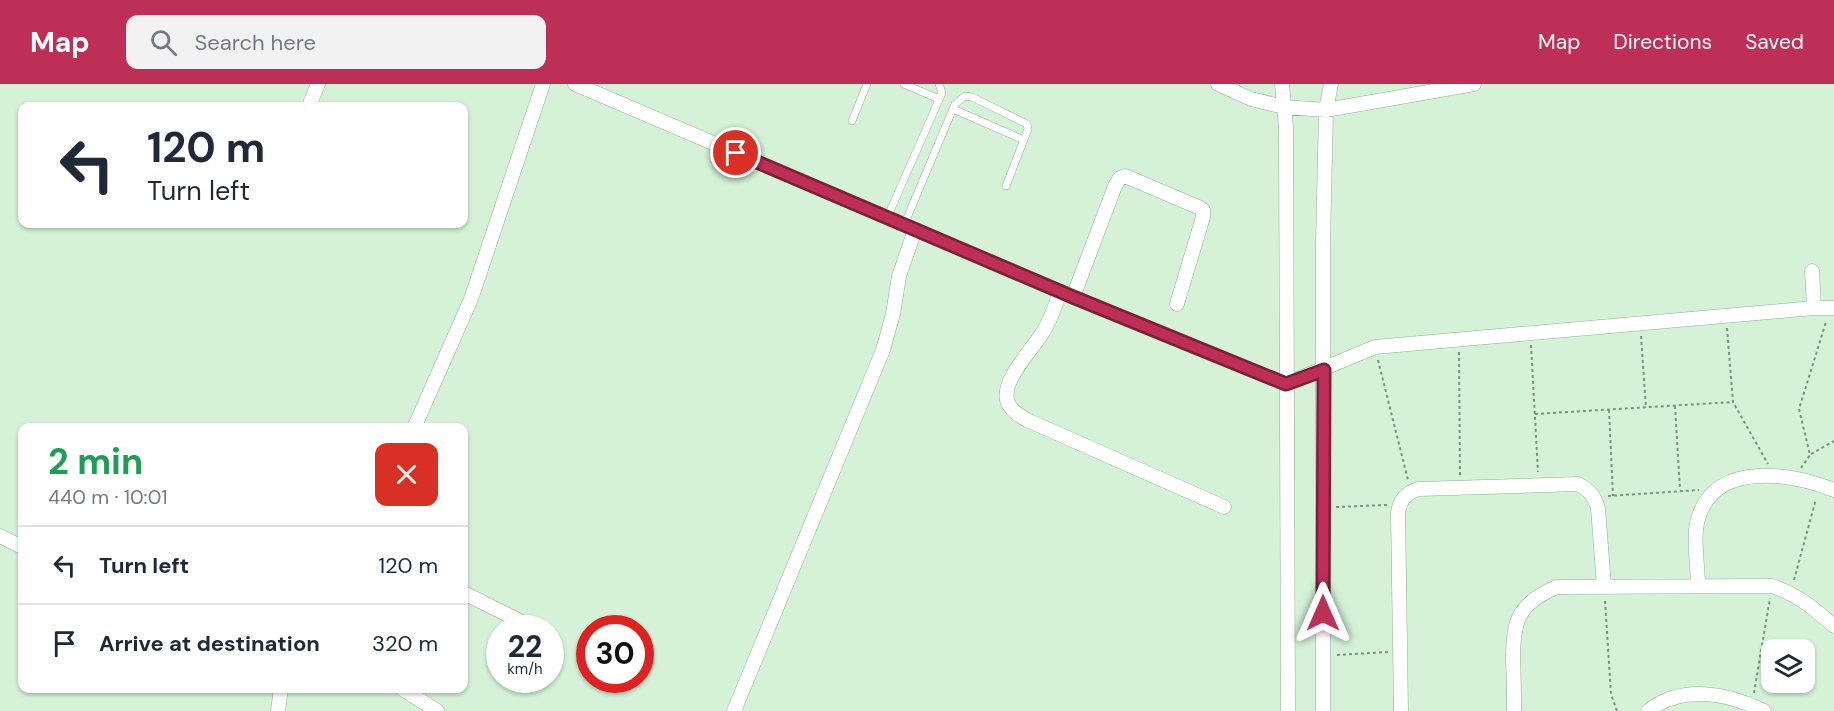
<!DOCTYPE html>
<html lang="en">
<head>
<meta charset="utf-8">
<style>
  :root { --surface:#fff; --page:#f2f2f3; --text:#1f2937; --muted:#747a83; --line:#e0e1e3; --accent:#be2f58 }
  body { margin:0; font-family:"DM Sans",sans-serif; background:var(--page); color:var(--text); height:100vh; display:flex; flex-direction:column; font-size:22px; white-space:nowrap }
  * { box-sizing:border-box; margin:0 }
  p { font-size:20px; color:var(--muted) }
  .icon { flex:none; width:33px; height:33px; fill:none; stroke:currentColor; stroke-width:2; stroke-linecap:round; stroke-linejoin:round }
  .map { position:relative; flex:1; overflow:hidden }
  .drawer { position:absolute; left:18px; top:339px; width:450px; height:270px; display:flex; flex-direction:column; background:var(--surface); border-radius:12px; box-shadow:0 2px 4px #0004 }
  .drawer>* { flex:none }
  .guide { position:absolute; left:18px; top:18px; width:450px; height:126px; border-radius:12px; box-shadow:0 2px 4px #0004; background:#fff; color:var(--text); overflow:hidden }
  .buttons { position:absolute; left:1761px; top:555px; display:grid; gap:12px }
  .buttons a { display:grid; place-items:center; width:54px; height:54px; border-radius:12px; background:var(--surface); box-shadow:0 2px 4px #0004; font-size:30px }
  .speed { position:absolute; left:486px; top:531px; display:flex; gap:12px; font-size:30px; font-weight:700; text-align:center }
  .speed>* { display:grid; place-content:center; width:78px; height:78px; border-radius:50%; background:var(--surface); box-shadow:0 2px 4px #0004; line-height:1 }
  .speed small { font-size:15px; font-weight:400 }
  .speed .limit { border:9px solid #d22; background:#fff; color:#111 }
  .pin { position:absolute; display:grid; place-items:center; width:51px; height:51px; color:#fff; margin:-26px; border:3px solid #fff; border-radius:50%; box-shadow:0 2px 6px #0007 }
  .me { position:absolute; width:66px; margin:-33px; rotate:0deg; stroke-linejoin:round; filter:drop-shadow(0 0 4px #0008) }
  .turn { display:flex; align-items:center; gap:21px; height:126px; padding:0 30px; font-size:27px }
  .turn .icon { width:78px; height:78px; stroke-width:2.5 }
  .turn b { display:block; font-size:42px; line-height:51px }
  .round { display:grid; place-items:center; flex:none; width:63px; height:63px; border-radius:12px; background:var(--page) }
  .head { display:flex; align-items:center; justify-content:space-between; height:102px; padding:0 30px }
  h1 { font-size:36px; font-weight:700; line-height:45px; color:#1e9e55 }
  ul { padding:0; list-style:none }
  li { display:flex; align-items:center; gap:18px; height:78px; padding:0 30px; border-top:2px solid var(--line) }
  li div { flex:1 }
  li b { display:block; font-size:22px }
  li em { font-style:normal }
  header { display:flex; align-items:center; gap:36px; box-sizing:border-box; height:84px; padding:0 30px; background:var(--accent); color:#fff }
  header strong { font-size:28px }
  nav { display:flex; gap:33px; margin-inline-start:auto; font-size:21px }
  .search { width:420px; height:54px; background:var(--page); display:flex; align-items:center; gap:15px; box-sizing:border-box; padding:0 21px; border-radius:12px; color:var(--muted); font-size:22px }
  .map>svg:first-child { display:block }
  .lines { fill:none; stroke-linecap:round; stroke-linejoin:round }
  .service-casing { stroke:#92ae95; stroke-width:8 }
  .minor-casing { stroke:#92ae95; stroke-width:15 }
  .path { stroke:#7d9280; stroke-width:2; stroke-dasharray:3 3; stroke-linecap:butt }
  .service { stroke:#fff; stroke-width:7 }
  .minor { stroke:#fff; stroke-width:14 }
  .route-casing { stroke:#7c1f39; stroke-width:15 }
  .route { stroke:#be2f58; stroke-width:10 }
</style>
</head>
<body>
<header>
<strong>Map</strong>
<div class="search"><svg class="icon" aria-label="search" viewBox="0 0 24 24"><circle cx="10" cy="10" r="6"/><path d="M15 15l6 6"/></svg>Search here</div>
<nav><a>Map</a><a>Directions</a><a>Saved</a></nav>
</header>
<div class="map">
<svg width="1834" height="627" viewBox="0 0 1834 627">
  <rect width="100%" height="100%" fill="#d5f2d8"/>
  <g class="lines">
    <defs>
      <path id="service" d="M904 0 939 15
        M953 25 1024 56
        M852 37 867 0
        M887 134 942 9 939 0
        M904 141 955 20 965 12 972 13 1027 40 1028 45 1006 102"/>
      <path id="minor" d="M575 0 1073 213 1286 300 1375 263 1814 224H1834
        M1218 0 1251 15 1284 23 1326 26 1474 0
        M1282 0 1286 44 1288 627
        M309 22 318 0
        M1812 187 1814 224
        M1060 208C1055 222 1050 239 1041 251 1031 267 997 301 1009 321 1013 328 1020 332 1027 336L1224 423
        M1073 213 1115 102 1120 94 1125 92 1198 123 1203 126V133L1177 220
        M414 344 471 215 543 0
        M0 452 22 463
        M1698 501C1698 482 1692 450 1699 432 1717 376 1793 390 1834 406
        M464 509 526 540
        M401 604 437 627
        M278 627 281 604
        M734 627 883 266 893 230 899 192 915 146
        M1323 627V160L1326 26 1331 0
        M1401 627 1398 429C1400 415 1406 409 1419 405L1578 400C1589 406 1594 411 1598 424L1604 502
        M1514 627C1514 610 1514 593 1513 576 1513 537 1518 519 1557 503L1772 502C1799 511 1813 524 1834 542
        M1648 627C1682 600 1728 609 1764 627"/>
    </defs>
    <!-- service casing -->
    <use href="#service" class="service-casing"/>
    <!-- minor casing -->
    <use href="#minor" class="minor-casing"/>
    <!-- path -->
    <path class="path" d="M1727 244 1733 318 1768 380
      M1641 252 1646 324
      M1531 261 1538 388
      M1459 268 1460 391
      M1378 276 1408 396
      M1675 322 1680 406
      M1609 326 1613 412
      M1535 330 1733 318
      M1811 370 1834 357
      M1801 384 1810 371 1799 325 1826 238
      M1608 412 1699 406
      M1336 423 1387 421
      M1794 496 1816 415
      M1605 517 1611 610 1617 627
      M1337 571 1388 568
      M1754 609 1770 514"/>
    <!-- service -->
    <use href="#service" class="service"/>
    <!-- minor -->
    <use href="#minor" class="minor"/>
  </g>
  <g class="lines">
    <defs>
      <path id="route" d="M736 69 1073 213 1286 300 1324 286 1323 529"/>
    </defs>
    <!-- route casing -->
    <use href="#route" class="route-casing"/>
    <!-- route -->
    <use href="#route" class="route"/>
  </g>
</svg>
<div class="buttons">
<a><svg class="icon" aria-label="layers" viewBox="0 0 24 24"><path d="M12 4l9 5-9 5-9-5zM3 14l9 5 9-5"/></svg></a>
</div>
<div class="speed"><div>22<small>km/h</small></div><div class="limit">30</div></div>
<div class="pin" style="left:736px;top:69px;background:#d93025"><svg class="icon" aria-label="arrive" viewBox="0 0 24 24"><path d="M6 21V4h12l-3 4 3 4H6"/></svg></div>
<svg class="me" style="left:1323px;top:529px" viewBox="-20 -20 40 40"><path d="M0-17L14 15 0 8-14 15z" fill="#be2f58" stroke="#fff" stroke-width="4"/></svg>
<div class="guide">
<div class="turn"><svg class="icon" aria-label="left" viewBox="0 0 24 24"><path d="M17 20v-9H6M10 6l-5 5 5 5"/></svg><div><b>120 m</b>Turn left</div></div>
</div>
<section class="drawer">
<div class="head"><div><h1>2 min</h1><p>440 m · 10:01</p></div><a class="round" style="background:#d93025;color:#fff"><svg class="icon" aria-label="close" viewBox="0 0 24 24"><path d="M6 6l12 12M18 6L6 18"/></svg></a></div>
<ul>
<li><svg class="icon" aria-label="left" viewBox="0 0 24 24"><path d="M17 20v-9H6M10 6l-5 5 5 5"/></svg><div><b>Turn left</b></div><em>120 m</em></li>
<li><svg class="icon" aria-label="arrive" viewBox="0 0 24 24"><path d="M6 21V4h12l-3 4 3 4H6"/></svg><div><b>Arrive at destination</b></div><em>320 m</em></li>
</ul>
</section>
</div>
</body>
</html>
